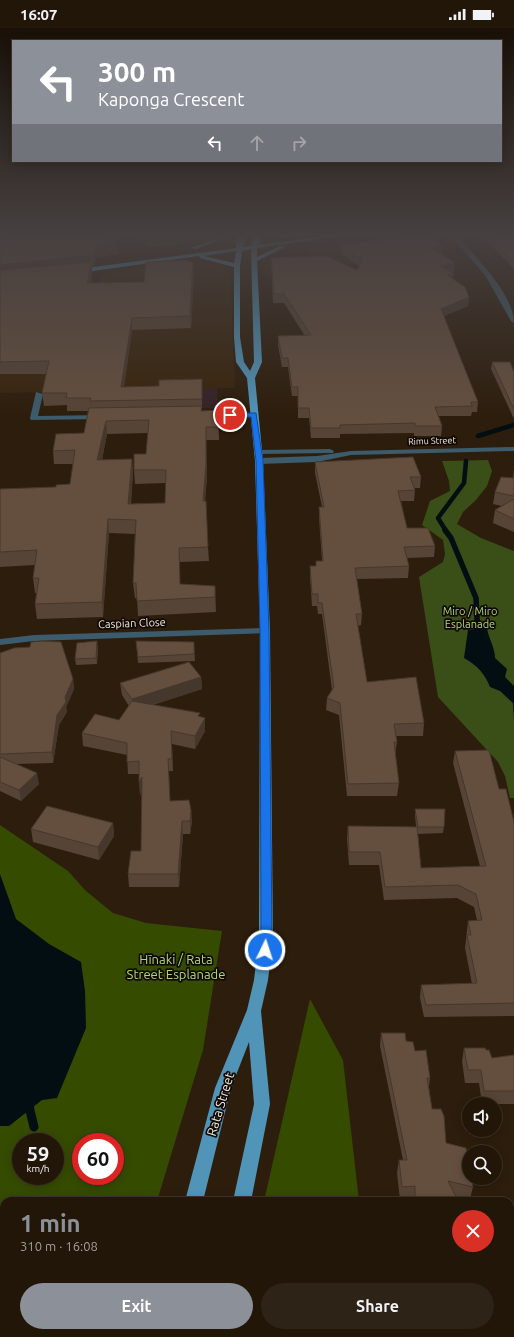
<!DOCTYPE html>
<html lang="en">
<head>
<meta charset="utf-8">
<style>
  :root { --surface:#221609; --page:#2e2317; --text:#f1f3f6; --muted:#a29f9c; --line:#3f352a; --accent:#8c9099 }
  body { margin:0; font-family:Ubuntu,sans-serif; background:var(--page); color:var(--text); height:100vh; display:flex; flex-direction:column; font-size:15px; white-space:nowrap }
  * { box-sizing:border-box; margin:0 }
  p { font-size:13px; color:var(--muted) }
  .icon { flex:none; width:22px; height:22px; fill:none; stroke:currentColor; stroke-width:2; stroke-linecap:round; stroke-linejoin:round }
  .map { position:relative; flex:1; overflow:hidden }
  .details { position:absolute; left:0px; top:1169px; width:514px; height:140px; display:flex; flex-direction:column; background:var(--surface); border-radius:12px 12px 0 0; box-shadow:0 2px 10px #0003,0 0 0 1px var(--line) }
  .details>* { flex:none }
  .hud { position:absolute; left:12px; top:12px; width:490px; height:122px; border-radius:0px; box-shadow:0 2px 10px #0003,0 0 0 1px var(--line); background:#8c9099; color:#fff; overflow:hidden }
  .buttons { position:absolute; left:462px; top:1069px; display:grid; gap:8px }
  .buttons a { display:grid; place-items:center; width:40px; height:40px; border-radius:50%; background:var(--surface); box-shadow:0 2px 10px #0003,0 0 0 1px var(--line); font-size:20px }
  .speed { position:absolute; left:12px; top:1105px; display:flex; gap:8px; font-size:20px; font-weight:700; text-align:center }
  .speed>* { display:grid; place-content:center; width:52px; height:52px; border-radius:50%; background:var(--surface); box-shadow:0 2px 10px #0003,0 0 0 1px var(--line); line-height:1 }
  .speed small { font-size:10px; font-weight:400 }
  .speed .limit { border:6px solid #d22; background:#fff; color:#111 }
  .pin { position:absolute; display:grid; place-items:center; width:34px; height:34px; color:#fff; margin:-17px; border:2px solid #fff; border-radius:50%; box-shadow:0 1px 4px #0007 }
  .me { position:absolute; width:44px; margin:-22px; rotate:4deg; stroke-linejoin:round; filter:drop-shadow(0 0 3px #0008) }
  .turn { display:flex; align-items:center; gap:14px; height:84px; padding:0 20px; font-size:18px }
  .turn .icon { width:52px; height:52px; stroke-width:2.5 }
  .turn b { display:block; font-size:28px; line-height:34px }
  .lanes { display:flex; align-items:center; height:38px; padding:0 20px; background:#0003; justify-content:center; gap:20px; direction:ltr }
  .lanes .off { opacity:.35 }
  .round { display:grid; place-items:center; flex:none; width:42px; height:42px; border-radius:21px; background:var(--page) }
  .headline { display:flex; align-items:center; justify-content:space-between; height:68px; padding:0 20px }
  h1 { font-size:24px; font-weight:600; line-height:30px; color:var(--accent) }
  .primary-button { display:flex; gap:8px; margin-top:auto; padding:8px 20px }
  .primary-button a { flex:1; height:46px; border-radius:24px; background:var(--accent); color:#fff; font-size:16px; font-weight:600; line-height:46px; text-align:center }
  .primary-button a+a { background:var(--page); color:var(--text) }
  .status { display:flex; justify-content:space-between; align-items:center; height:28px; padding:0 20px; background:var(--surface); direction:ltr }
  .status svg { height:11px; fill:currentColor }
  .map>svg:first-child { display:block }
  .built { fill:#38240c }
  .education { fill:#352226 }
  .green { fill:#354b00; fill-rule:evenodd }
  .forest { fill:#3a4e17 }
  .water { fill:#020e11 }
  .lines { fill:none; stroke-linecap:round; stroke-linejoin:round }
  .stream-far2 { stroke:#020e11; stroke-width:4.5 }
  .stream-far1 { stroke:#020e11; stroke-width:5.5 }
  .stream { stroke:#020e11; stroke-width:9 }
  .minor { fill:#3c5b6c; fill-rule:evenodd }
  .tertiary { fill:#3c5b6c; fill-rule:evenodd }
  .secondary { stroke:#487b97; stroke-width:11 }
  .primary { fill:#5094b8; fill-rule:evenodd }
  .wall { fill:#564436; fill-rule:evenodd }
  .shaded-wall { fill:#46372c }
  .building { fill:#644f3f; stroke:#46372c; fill-rule:evenodd }
  .route { fill:#1a73e8; stroke:#114b97 }
  .labels { text-anchor:middle; dominant-baseline:central; stroke-width:3.5; stroke-linejoin:round; paint-order:stroke }
  .far-street-label { font-size:9px; fill:#f4e9de; stroke:#100904 }
  .park-label { font-size:11px; fill:#b2d876; stroke:#100904 }
  .street-label { font-size:11px; fill:#f4e9de; stroke:#100904 }
  .near-park-label { font-size:13px; fill:#b2d876; stroke:#100904 }
  .near-street-label { font-size:13px; fill:#f4e9de; stroke:#100904 }
</style>
</head>
<body>
<div class="status"><b>16:07</b><svg viewBox="0 0 49 12"><path d="M0 12V9h3v3zM5 12V6h3v6zM10 12V3h3v9zM15 12V0h3v12zM26 1h20v11H26zM47 4h2v5h-2z"/></svg></div>
<div class="map">
<svg width="514" height="1309" viewBox="0 0 514 1309">
  <rect width="100%" height="100%" fill="#2d1d0c"/>
  <!-- built -->
  <path class="built" d="M351 213 356 236 305 237V247H263V237H305L309 221Z
    M183 233H195L230 240 235 360 0 365V257L87 309 102 246Z"/>
  <!-- education -->
  <path class="education" d="M217 360 218 380 148 382 151 362Z"/>
  <!-- green -->
  <path class="green" d="M167 206H213C199 212 157 224 144 216L146 214 140 211Z
    M0 797 68 843 86 863 113 885 146 895 222 903 203 1022 157 1173H4V1193L0 1180ZM21 1114H55V1148H21ZM81 1114H115V1148H81Z
    M310 971 343 1032 359 1173H264Z
    M30 1305H113L111 1309H30Z
    M234 1305H366L365 1309H233Z"/>
  <!-- forest -->
  <path class="forest" d="M488 432 492 443 487 458 476 472 463 484 457 496 481 510 514 523V770H510L505 748 498 734 438 669 419 549 443 534 445 526 443 512 422 497 430 473 450 463 449 453 442 433Z"/>
  <!-- water -->
  <path class="water" d="M487 601C489 611 495 620 495 630L507 641 505 649 514 658V692L513 675 500 663 490 659C485 646 477 637 464 630L468 602Z
    M0 846 16 891 49 916 81 934 85 963 86 1000 57 1070 42 1072 9 1098H0Z"/>
  <g class="lines">
    <!-- stream-far2 -->
    <path class="stream-far2" d="M478 408 514 397
      M446 503 438 490 464 455 466 433"/>
    <!-- stream-far1 -->
    <path class="stream-far1" d="M445 502 451 510 476 570 478 610"/>
    <!-- stream -->
    <path class="stream" d="M28 1074 34 1099"/>
    <!-- minor -->
    <path class="minor" d="M449 206H455C474 227 514 266 514 295L511 293 485 247Z
      M36 364 43 366 38 388 102 387 106 389 102 391 31 392 30 390Z
      M254 385H257V389L203 390 199 388 203 386Z
      M265 600 270 603 269 605 34 613 0 617V611L34 607Z"/>
    <!-- tertiary -->
    <path class="tertiary" d="M514 419V423L351 427 317 434 259 436 255 433 259 430 317 428 351 423Z
      M330 421 334 423 333 425 258 426 254 424 258 422Z"/>
    <!-- secondary -->
    <path class="secondary" d="M240 206V214
      M256 212 257 206"/>
    <!-- primary -->
    <path class="primary" d="M228 206H235L196 221 191 220Z
      M273 206H282L289 208 286 210Z
      M341 206H353L257 220V229L280 218 285 219 257 233 262 334 255 350 263 433 270 603 273 911 268 952 261 983 270 1076 251 1173H233L254 1076 249 1014 231 1060 203 1173H185L215 1060 247 982 254 952 259 911 260 603 255 433 247 350 236 334 234 309V239L200 230 199 228 79 245 76 243 79 241 236 220 237 214 240 212 243 214 242 219 252 218 253 212 256 210 259 212 258 217ZM251 221 254 334 250 343 244 334 240 309V238L242 223ZM236 223 234 235 204 228Z
      M143 1305H161L160 1309H142Z
      M200 1305H218L217 1309H199Z"/>
  </g>
  <!-- wall -->
  <path class="wall" d="M0 206 111 210 117 215 118 226 96 229 94 238H92V245L91 255 144 254 194 246 191 300 132 302 124 359 159 358 202 351V383L218 382 219 412H206L207 450 205 473 208 519 209 533 179 534 180 556 215 558 216 584 138 588 137 570H135L133 555 135 506 109 505 103 589 37 591 35 576 37 565H35L33 550 35 537 0 539V461L56 459 70 456 73 436H54L53 423 84 405 88 383H67V377L44 378 42 365 47 346H0ZM148 405 146 426 134 442 135 456 166 455 165 475 131 476 133 445 132 431 102 432 107 406Z
    M396 206H432L442 219 441 227 454 244H451L453 251 469 269 468 278 443 288 478 374 477 384H472L471 388H439L442 398 441 408H414V405L340 406V410H311L309 390H298V368H292L288 339H282L278 317V308H305L284 275H273L271 230 357 242 359 238 340 225 341 217 399 209Z
    M480 206H514V241Z
    M492 334 514 344V391L491 341Z
    M315 434 421 449 420 460H414L415 462 414 473H401L407 500 435 518 434 529 407 530 409 538 408 550 357 551 362 586 361 597 358 598 367 654 424 695 423 708H396L397 714 395 726 399 755 397 768H347L339 687 326 682 327 670 332 662 322 586H318L317 578H312L310 549V538H316V533H322L319 490V479H322L315 445Z
    M514 441V504L493 495 495 482 502 478 493 476 495 464 513 450Z
    M136 613 194 614 195 633 138 635Z
    M98 619 97 636 76 637 75 631Z
    M0 625 73 651 74 661 66 679 67 684 59 697 53 735 16 736 39 756 21 773 0 763Z
    M201 649 202 661 153 677 205 690V703L195 721 172 716 173 743H169L170 773 191 782 192 794 190 806H183L179 859H129L128 846 141 823 142 764 140 767 139 746H128L127 727 83 718 82 705 119 692 129 678 122 667 120 655Z
    M455 723 499 761 514 794V988L424 989 420 970 421 957 472 956 465 920 468 893 477 892 474 879 457 870 384 872 379 837H349L347 811 348 798 416 799 415 787V781L444 799 443 805 418 806 421 840 480 838 453 735Z
    M113 795 114 808 99 832 33 814 31 801Z
    M381 1005 406 1013 415 1023 430 1050 429 1059 432 1081 446 1115 473 1159 470 1171 456 1168 458 1173H413V1171L400 1172 397 1145 399 1132H403L380 1018Z
    M464 1020 486 1022 492 1030 514 1027V1076H482L479 1055H465L462 1033Z
    M401 1305H473L474 1309H401Z"/>
  <!-- shaded-wall -->
  <path class="shaded-wall" d="M101 206H131L101 211Z
    M117 215 118 226 96 229 94 238H92V245L88 266 0 248V237L95 218Z
    M442 219 441 227 431 220Z
    M193 235 194 246 191 300 190 288Z
    M455 235 454 244 440 246 441 238Z
    M454 246 453 255 447 247Z
    M469 269 468 278 440 290 441 281Z
    M132 290V302L122 372 121 359Z
    M106 393 107 406 99 446 97 432Z
    M206 399 207 450 203 487V473Z
    M132 431 133 445 129 490 128 476Z
    M108 491 109 505 103 589 102 574Z
    M97 613 98 619 97 636 96 630Z
    M201 649 202 661 133 683 132 671Z
    M73 651 74 661 66 679 67 684 59 697 53 735 52 724 57 687Z
    M205 690V703L195 721V708Z
    M37 745 39 756 21 773 19 762Z
    M142 749 143 762 140 767 139 754Z
    M191 782 192 794 190 806V793Z
    M182 793 183 806 179 859 178 846Z
    M113 795 114 808 99 832 98 819Z"/>
  <!-- building -->
  <path class="building" d="M0 206H106L117 215 95 218 93 227 0 237Z
    M402 206H432L442 219 431 220 455 235 441 238 454 246 447 247 465 259 469 269 441 281 478 374H471L472 378 435 379 442 398H415V395L340 397V400H311L309 380H298V359H292L288 330H282L278 308 311 307 284 266H274L271 230 326 228 357 242 363 232 341 217 404 209Z
    M486 206H514V234Z
    M186 232 193 235 190 288 132 290 121 359 159 358V352L202 351V371L90 373 91 370H66L67 365H42L49 333 0 334V242L92 234 87 255 144 254 146 234Z
    M492 334H510L514 344V381Z
    M202 378 201 383 218 382V399H206V437L203 473H206L208 519 179 520 180 556 215 558V569L137 573 136 555H133L136 492 108 491 102 574 35 576 39 550H33L37 522 0 524V461L56 459V457L70 456 75 422 53 423 56 406 84 405 89 380ZM149 392 146 426H134V442H166L165 475 128 476 132 431 97 432 106 393Z
    M413 429 421 449H410L415 462 398 463 407 500H428L435 518 404 519 409 538 355 540 362 586H356L367 654 416 649 424 695 394 696 397 714H394L399 755 348 756 340 675 327 670 334 659 322 575H318V566H312L310 538H316V533H323L319 479H324L315 434Z
    M501 449 514 450V468L495 464Z
    M514 471V491L495 482Z
    M43 613 61 614 73 651 65 669 66 674 57 687 52 724 0 726V625L14 620 30 619 31 614Z
    M97 613 96 630 75 631 77 615Z
    M136 613 194 614V626L138 629Z
    M189 634 201 649 132 671 120 655Z
    M132 673 200 685 198 688 205 690 195 708 171 703 172 731H168L170 773 189 772 191 782 190 793H182L178 846H128L131 823H141L142 749 139 754V733L127 734V715L82 705 95 686 119 692Z
    M489 722 499 761H506L514 794V975L426 977 421 957 477 955 467 907H471L468 893 482 892 476 866 458 857 385 859 380 824H349L348 798 417 799 421 840 486 838 455 723Z
    M0 729 37 745 19 762 0 754Z
    M47 778 113 795 98 819 31 801Z
    M415 781H445L444 799H418Z
    M381 1005H405L406 1013 413 1014 415 1023 426 1022 430 1050H427L432 1081H441L444 1088 446 1115 466 1120 469 1135V1150H472L473 1159 448 1153 458 1173H415V1158L402 1159 399 1132H407Z
    M464 1020H485L486 1022H489L492 1030 514 1027V1063H484L481 1042H468Z
    M4 1294V1305H18V1309H0V1295Z
    M405 1305H473L474 1309H405Z"/>
  <!-- sky -->
  <linearGradient id="sky" x2="0" y2="1"><stop stop-color="#191007"/><stop offset="0.53" stop-color="#464040"/><stop offset="1" stop-color="#464040" stop-opacity="0"/></linearGradient>
  <rect width="514" height="389" fill="url(#sky)"/>
  <!-- route -->
  <path class="route" d="M256 385 263 433 269 603 272 910 269 925H261L259 922 261 910 260 603 256 433 251 389H230L227 387 230 385Z"/>
  <g class="labels">
    <!-- far-street labels -->
    <g class="far-street-label">
      <text transform="translate(432 413) rotate(-2)">Rimu Street</text>
    </g>
    <!-- park labels -->
    <g class="park-label">
      <text x="470" y="583">Miro / Miro<tspan x="470" dy="13">Esplanade</tspan></text>
    </g>
    <!-- street labels -->
    <g class="street-label">
      <text transform="translate(132 595) rotate(-2)">Caspian Close</text>
    </g>
    <!-- near-park labels -->
    <g class="near-park-label">
      <text x="176" y="931">Hīnaki / Rata<tspan x="176" dy="15">Street Esplanade</tspan></text>
    </g>
    <!-- near-street labels -->
    <g class="near-street-label">
      <text transform="translate(220 1076) rotate(-73)">Rata Street</text>
    </g>
  </g>
</svg>
<div class="buttons">
<a><svg class="icon" aria-label="sound" viewBox="0 0 24 24"><path d="M4 9h4l5-4v14l-5-4H4zM17 9q2 3 0 6"/></svg></a>
<a><svg class="icon" aria-label="search" viewBox="0 0 24 24"><circle cx="10" cy="10" r="6"/><path d="M15 15l6 6"/></svg></a>
</div>
<div class="speed"><div>59<small>km/h</small></div><div class="limit">60</div></div>
<div class="pin" style="left:230px;top:387px;background:#d93025"><svg class="icon" aria-label="arrive" viewBox="0 0 24 24"><path d="M6 21V4h12l-3 4 3 4H6"/></svg></div>
<svg class="me" style="left:265px;top:922px" viewBox="-20 -20 40 40"><circle r="17" fill="#1a73e8" stroke="#fff" stroke-width="3"/><path d="M0-11L8 9 0 5-8 9z" fill="#fff"/></svg>
<div class="hud">
<div class="turn"><svg class="icon" aria-label="left" viewBox="0 0 24 24"><path d="M17 20v-9H6M10 6l-5 5 5 5"/></svg><div><b>300 m</b>Kaponga Crescent</div></div>
<div class="lanes"><svg class="icon" aria-label="left" viewBox="0 0 24 24"><path d="M17 20v-9H6M10 6l-5 5 5 5"/></svg><svg class="icon off" aria-label="ahead" viewBox="0 0 24 24"><path d="M12 20V5M6 11l6-6 6 6"/></svg><svg class="icon off" aria-label="right" viewBox="0 0 24 24"><path d="M7 20v-9h11M14 6l5 5-5 5"/></svg></div>
</div>
<section class="details">
<div class="headline"><div><h1>1 min</h1><p>310 m · 16:08</p></div><a class="round" style="background:#d93025;color:#fff"><svg class="icon" aria-label="close" viewBox="0 0 24 24"><path d="M6 6l12 12M18 6L6 18"/></svg></a></div>
<div class="primary-button"><a>Exit</a><a>Share</a></div>
</section>
</div>
</body>
</html>
